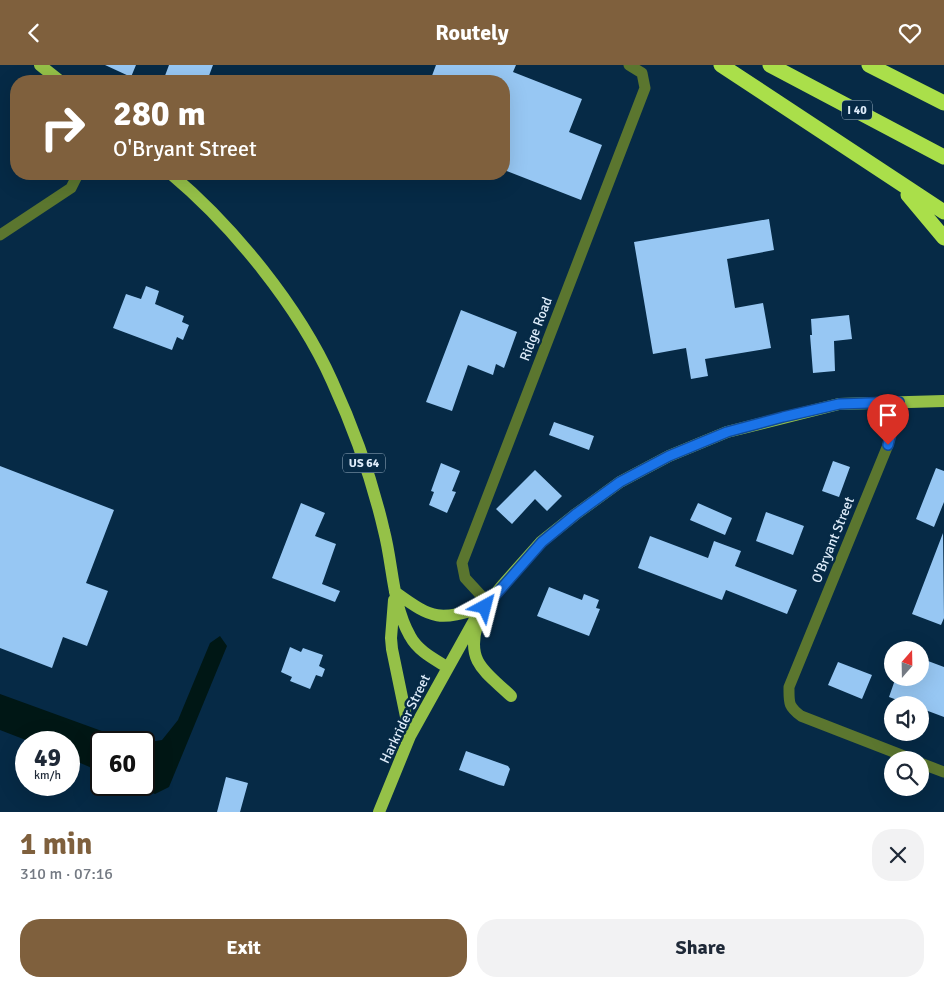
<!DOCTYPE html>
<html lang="en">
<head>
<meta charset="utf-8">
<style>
  :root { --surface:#fff; --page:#f2f2f3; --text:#1f2937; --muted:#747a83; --accent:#7f603d }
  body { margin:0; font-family:Signika,sans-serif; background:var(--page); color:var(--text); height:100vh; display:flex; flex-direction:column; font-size:19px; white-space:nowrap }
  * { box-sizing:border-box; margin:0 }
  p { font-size:16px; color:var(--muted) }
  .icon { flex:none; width:28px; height:28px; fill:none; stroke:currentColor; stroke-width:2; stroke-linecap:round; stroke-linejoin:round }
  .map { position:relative; height:747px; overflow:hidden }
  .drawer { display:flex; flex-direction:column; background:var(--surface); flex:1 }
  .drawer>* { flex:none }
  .guide { position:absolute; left:10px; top:10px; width:500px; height:105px; border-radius:20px; box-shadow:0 5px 20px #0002; background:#7f603d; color:#fff; overflow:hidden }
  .needle { width:32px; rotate:20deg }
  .controls { position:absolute; left:884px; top:576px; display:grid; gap:10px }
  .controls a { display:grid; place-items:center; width:45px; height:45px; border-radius:50%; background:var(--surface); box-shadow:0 5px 20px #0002; font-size:25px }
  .speed { position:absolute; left:15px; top:666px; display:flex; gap:10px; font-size:25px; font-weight:700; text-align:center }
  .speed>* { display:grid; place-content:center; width:65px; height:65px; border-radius:50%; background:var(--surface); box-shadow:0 5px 20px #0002; line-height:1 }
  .speed small { font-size:12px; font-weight:400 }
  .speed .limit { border:2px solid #111; border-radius:8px; background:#fff; color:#111 }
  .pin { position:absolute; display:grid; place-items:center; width:42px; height:42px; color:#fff; margin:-51px -21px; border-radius:50% 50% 50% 0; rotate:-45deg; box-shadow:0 0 5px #0007 }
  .pin .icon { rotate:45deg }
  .me { position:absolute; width:55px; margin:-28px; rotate:38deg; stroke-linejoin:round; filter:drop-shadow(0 0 4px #0008) }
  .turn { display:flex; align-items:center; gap:18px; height:105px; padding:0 20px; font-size:22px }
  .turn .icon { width:65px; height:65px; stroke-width:2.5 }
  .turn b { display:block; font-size:35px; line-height:42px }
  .round { display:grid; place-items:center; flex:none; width:52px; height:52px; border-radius:20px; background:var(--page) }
  .overview { display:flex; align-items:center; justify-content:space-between; height:85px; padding:0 20px }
  h1 { font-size:30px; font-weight:700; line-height:38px; color:var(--accent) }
  .button { display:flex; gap:10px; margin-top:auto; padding:10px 20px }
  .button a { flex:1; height:58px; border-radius:20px; background:var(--accent); color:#fff; font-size:20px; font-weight:700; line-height:58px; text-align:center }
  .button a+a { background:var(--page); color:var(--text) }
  header { display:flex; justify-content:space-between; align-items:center; height:65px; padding:0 20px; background:var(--accent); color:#fff; font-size:22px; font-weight:700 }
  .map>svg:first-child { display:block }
  .water { fill:#001715 }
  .building { fill:#97c7f3 }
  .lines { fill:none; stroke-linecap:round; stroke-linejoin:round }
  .minor { stroke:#5b762f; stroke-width:11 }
  .primary { stroke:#95c148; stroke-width:12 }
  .motorway { stroke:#aadf4a; stroke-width:15 }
  .route-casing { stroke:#114b97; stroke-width:12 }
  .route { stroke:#1a73e8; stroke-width:9 }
  .labels { text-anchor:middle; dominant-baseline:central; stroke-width:5; stroke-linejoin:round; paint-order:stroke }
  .shield { fill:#062a46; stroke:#9db2c4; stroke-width:1 }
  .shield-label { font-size:12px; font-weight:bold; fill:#deecfa }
  .street-label { font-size:14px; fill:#deecfa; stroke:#062a46 }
</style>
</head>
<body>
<header><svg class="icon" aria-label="back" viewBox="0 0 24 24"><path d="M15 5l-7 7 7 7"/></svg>Routely<svg class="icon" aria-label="heart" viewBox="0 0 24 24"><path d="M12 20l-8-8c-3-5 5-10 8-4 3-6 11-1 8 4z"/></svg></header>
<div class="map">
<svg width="944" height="747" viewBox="0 0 944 747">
  <rect width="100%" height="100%" fill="#062a46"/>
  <!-- water -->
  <path class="water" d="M220 571 227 581 169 722 155 729 132 720H144V678L162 675 178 655 210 578Z
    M0 629 132 677 101 678V707L69 693V678L31 677 0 665Z"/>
  <!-- building -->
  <path class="building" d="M105 0H136L131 12Z
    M169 0H213L207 16H163Z
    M436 0H516L513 7 582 34 569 67 602 80 581 135 504 105V16H430Z
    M769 154 774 185 727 194 735 243 763 238 771 283 705 294 708 311 691 314 686 283 653 289 634 177Z
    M146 221 159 226 155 239 184 251 182 257 189 260 183 275 177 272 172 285 113 263 126 229 141 234Z
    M461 245 517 267 504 303 496 299 493 310 468 300 452 346 426 337Z
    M849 250 852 274 834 276 835 306 813 308 810 270H812L811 254Z
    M554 357 594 371 589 385 549 370Z
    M833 396 850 402 839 432 822 426Z
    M441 398 460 406 452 426 456 427 447 448 429 440 434 427 431 426Z
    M0 401 114 445 86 518 108 526 87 581 63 572 52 603 0 583Z
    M936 403 944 406V437L934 462 916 454Z
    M535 405 562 431 547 446 535 434 512 459 496 444Z
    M301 438 325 448 315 471 336 479 322 519 340 526 335 537 272 513Z
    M698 438 732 453 725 470 690 455Z
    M766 447 804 461 793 490 756 476Z
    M943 468 944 553 941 560 912 549Z
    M650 471 708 493 714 476 741 486 735 501 797 525 787 549 726 525 722 535 638 503Z
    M549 522 582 535 584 529 599 535 596 543 600 544 589 571 537 551Z
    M290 582 301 587 303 583 323 590 319 601 325 604 322 612 316 610 310 624 290 616 292 612 281 607Z
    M920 593 944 602V652L920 643V640H911L889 632 896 612H920Z
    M838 597 872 610 862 634 828 620Z
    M466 686 508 701 510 704 504 721 499 720 459 705Z
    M226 712 248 718 240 747H217Z"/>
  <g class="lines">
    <!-- minor -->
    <path class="minor" d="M0 170 71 123 78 109
      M899 337 888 380 789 622C789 638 788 641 801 651L914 695
      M488 538 465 513 462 498 645 23 642 8 629 0
      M920 698 944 707"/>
    <!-- primary -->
    <path class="primary" d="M40 0 60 16
      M171 109C233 161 299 242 332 316 354 364 372 414 384 466 393 500 392 539 410 571 418 586 434 594 447 602
      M395 527C435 556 438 555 485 542
      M394 535 391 573 392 584 410 671
      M477 560C466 598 486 607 511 631
      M379 747 410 671 474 556 501 522 541 477 576 449 620 417 669 391 727 367 839 339 944 336"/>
    <!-- motorway -->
    <path class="motorway" d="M721 0 944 147
      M770 0 944 92
      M869 0 944 38
      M908 130 944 173"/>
  </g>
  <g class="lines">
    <defs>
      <path id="route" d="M485 542 542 477 576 449 620 417 669 391 727 367 783 352 839 339 899 337 888 380"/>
    </defs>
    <!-- route casing -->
    <use href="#route" class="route-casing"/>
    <!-- route -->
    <use href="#route" class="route"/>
  </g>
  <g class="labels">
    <!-- shield labels -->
    <g class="shield">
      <rect x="842" y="35.5" width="30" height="19" rx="4"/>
      <rect x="343" y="388.5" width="42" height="19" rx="4"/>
    </g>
    <g class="shield-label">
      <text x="857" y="45">I 40</text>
      <text x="364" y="398">US 64</text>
    </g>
    <!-- street labels -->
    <g class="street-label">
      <text transform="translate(536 264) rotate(-69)">Ridge Road</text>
      <text transform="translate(833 475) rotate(-68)">O'Bryant Street</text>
      <text transform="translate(405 654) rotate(-64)">Harkrider Street</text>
    </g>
  </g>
</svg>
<div class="controls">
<a><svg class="needle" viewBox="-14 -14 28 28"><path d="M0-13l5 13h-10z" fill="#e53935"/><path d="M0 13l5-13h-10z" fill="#747a83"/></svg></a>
<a><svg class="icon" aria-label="sound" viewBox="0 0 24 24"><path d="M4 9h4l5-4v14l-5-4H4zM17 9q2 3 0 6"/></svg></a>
<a><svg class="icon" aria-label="search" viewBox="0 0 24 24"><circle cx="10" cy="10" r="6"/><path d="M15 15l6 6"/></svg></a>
</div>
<div class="speed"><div>49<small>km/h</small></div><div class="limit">60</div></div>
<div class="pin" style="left:888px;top:380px;background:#d93025"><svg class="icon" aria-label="arrive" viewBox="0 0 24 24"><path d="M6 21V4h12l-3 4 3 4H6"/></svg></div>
<svg class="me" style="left:485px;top:542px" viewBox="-20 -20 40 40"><path d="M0-17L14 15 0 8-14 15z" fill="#1a73e8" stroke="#fff" stroke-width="4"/></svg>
<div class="guide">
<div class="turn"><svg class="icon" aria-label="right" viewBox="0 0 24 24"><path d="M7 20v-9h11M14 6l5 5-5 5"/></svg><div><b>280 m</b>O'Bryant Street</div></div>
</div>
</div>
<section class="drawer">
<div class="overview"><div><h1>1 min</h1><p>310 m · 07:16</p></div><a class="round"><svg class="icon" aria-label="close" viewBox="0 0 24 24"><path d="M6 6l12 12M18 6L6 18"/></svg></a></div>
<div class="button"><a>Exit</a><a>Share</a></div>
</section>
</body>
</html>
